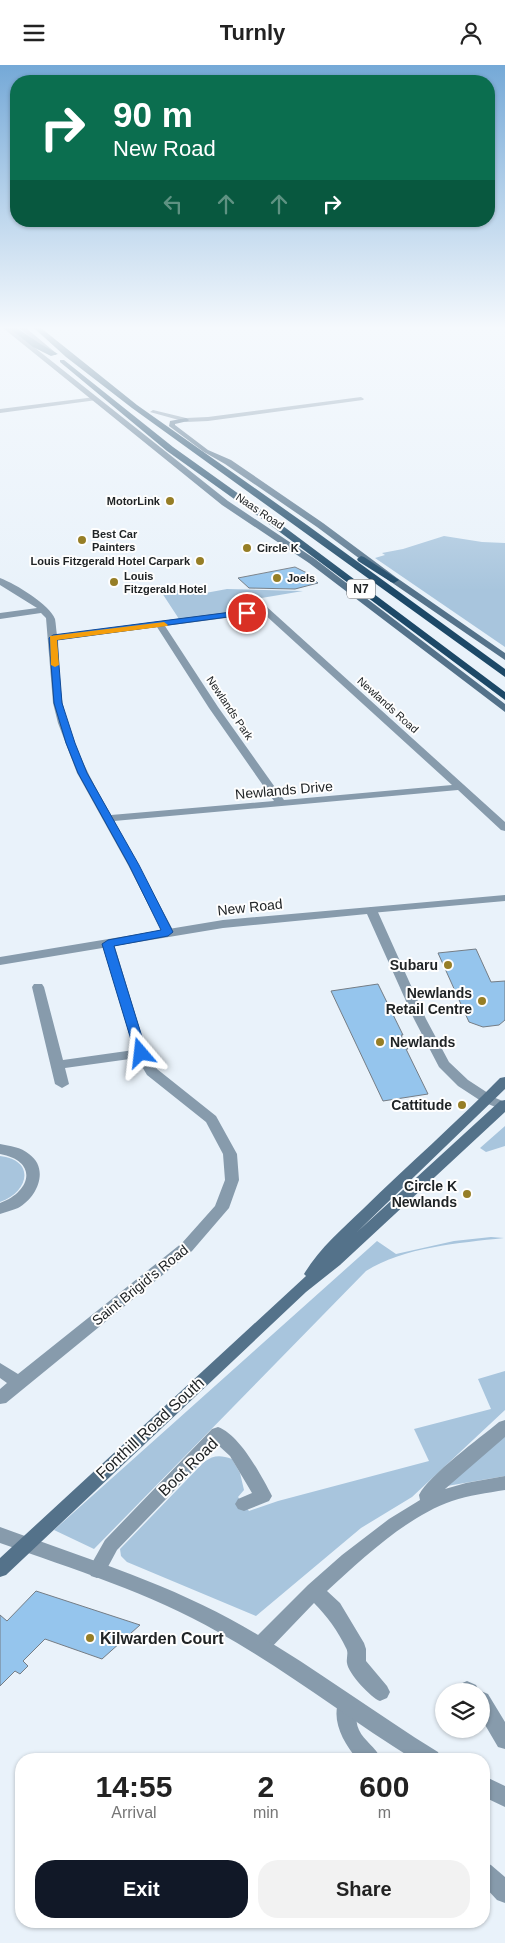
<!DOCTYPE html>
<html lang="en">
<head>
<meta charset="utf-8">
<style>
  :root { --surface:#fff; --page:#f2f2f2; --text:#222; --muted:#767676; --accent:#111827 }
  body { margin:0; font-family:Helvetica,sans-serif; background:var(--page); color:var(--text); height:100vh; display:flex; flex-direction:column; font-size:19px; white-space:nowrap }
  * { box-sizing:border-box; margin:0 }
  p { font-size:16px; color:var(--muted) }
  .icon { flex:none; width:28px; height:28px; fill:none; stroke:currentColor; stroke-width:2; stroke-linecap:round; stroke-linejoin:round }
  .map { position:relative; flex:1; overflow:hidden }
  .side { position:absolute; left:15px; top:1688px; width:475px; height:175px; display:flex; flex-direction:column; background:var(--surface); border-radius:20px; box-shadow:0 1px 4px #0004 }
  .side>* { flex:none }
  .hud { position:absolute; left:10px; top:10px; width:485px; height:152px; border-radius:20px; box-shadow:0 1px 4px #0004; background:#0b6e4f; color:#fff; overflow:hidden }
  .fabs { position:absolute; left:435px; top:1618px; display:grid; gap:10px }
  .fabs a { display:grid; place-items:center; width:55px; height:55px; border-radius:50%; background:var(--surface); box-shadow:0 1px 4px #0004; font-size:25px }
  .pin { position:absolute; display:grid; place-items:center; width:42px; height:42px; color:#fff; margin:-21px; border:2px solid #fff; border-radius:50%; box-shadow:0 1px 5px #0007 }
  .me { position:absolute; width:55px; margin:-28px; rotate:343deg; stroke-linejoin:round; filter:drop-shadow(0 0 4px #0008) }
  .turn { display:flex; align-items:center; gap:18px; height:105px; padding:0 20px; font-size:22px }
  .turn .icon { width:65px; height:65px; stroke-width:2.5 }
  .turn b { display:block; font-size:35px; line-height:42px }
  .lanes { display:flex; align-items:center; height:48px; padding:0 20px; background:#0003; justify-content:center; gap:25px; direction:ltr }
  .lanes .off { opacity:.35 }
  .eta { display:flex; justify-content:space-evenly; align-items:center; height:85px; text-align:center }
  .eta b { font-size:30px; font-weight:600; line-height:35px }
  .button { display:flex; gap:10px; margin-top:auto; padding:10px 20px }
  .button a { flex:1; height:58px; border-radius:20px; background:var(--accent); color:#fff; font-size:20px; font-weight:600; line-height:58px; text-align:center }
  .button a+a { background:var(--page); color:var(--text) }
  header { display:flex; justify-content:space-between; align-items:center; height:65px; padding:0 20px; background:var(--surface); font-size:22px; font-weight:600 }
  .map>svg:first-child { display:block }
  .green { fill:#a8c5dd }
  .building { fill:#95c5ed; stroke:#757d85 }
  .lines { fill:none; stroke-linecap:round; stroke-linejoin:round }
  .minor { fill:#879bac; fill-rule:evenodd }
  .tertiary { fill:#879bac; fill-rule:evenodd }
  .secondary { fill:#54728a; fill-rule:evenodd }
  .trunk { fill:#1c4867; fill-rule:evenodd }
  .motorway { fill:#0a3c5c; fill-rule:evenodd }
  .route { fill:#1a73e8; stroke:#114b97 }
  .slow { fill:#f59e0b }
  .poi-dot { fill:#967e26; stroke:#fefefe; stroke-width:2 }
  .labels { text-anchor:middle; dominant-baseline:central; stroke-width:4; stroke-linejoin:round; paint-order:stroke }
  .far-poi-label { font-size:11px; font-weight:bold; fill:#202426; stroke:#fefefe; text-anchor:start }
  .far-street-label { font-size:11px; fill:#202426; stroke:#fefefe }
  .shield { fill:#fefefe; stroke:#636567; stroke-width:1 }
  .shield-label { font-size:12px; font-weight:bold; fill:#202426 }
  .street-label { font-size:14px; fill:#202426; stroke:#fefefe }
  .poi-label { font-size:14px; font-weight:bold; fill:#202426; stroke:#fefefe; text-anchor:end }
  .near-street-label { font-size:16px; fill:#202426; stroke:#fefefe }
  .near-poi-label { font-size:16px; font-weight:bold; fill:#202426; stroke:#fefefe; text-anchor:start }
</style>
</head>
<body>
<header><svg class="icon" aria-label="menu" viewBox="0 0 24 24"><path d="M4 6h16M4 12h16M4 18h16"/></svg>Turnly<svg class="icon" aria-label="person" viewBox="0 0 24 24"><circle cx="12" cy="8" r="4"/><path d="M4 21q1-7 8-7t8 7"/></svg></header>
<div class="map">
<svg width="505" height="1878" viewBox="0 0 505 1878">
  <rect width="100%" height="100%" fill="#e9f2fa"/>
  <!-- green -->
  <path class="green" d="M444 471 482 477 505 478V582L375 493 385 490 382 488 403 484Z
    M184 524 189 527 197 526 200 529 227 524 303 526 250 535 254 542 247 546 179 554 162 528Z
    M505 1061V1081L486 1087 480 1083Z
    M0 1091C36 1095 29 1127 0 1137Z
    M491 1172 504 1173C459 1178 404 1182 366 1206L94 1484 54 1465 377 1176 396 1189 454 1176Z
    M505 1306V1345L412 1432 361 1463 256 1551 127 1497 121 1491 120 1484 204 1397C214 1390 220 1390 232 1394L240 1408 244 1425 238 1432 249 1446 278 1436 429 1396 414 1364 491 1344 478 1314Z
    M505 1371V1411L447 1421Z"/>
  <!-- building -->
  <path class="building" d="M295 502 307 508 318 518 295 524 249 523 238 513Z
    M476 884 491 917 505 916V955L499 960 483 962 469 957 438 888Z
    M378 919 403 970H401L408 984H406L428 1029 383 1036 331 926Z
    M36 1526 140 1560 102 1594 45 1574 23 1596 28 1601 20 1609 15 1606 0 1621V1550L7 1556Z"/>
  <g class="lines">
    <!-- minor -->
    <path class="minor" d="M95 332 98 334 97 335 0 348V344Z
      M361 332 364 334 363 335 208 356 186 357 150 347 153 345 186 353 208 352Z
      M0 513C16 519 50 540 55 554 56 559 56 565 57 570L258 543 250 535 257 533 505 757V766L501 765 458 725 114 756 174 867 172 870H164L128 800 77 708 58 658 53 638 46 553 41 548 0 554V548L37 543 0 520ZM263 548 452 720 284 735 218 642 165 561ZM157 562 209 643 274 736 111 750C91 715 72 680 63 640 59 620 59 596 58 575Z
      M505 830V836L371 848 365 845 371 842Z
      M108 875 114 879 147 988 157 1004 216 1051 237 1089 239 1115 229 1143 192 1186 6 1338 0 1339V1324L7 1318 0 1313V1298L18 1309 182 1178 215 1141 225 1115 223 1089 206 1057 147 1010 137 993 65 1003 69 1019 62 1023 55 1019 32 922 34 919H42L44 922 63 995 134 985 102 879Z
      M486 1029 505 1037V1046L481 1036 479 1033 481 1030Z
      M0 1079C10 1081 21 1082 29 1089 50 1104 37 1133 18 1143 13 1145 6 1147 0 1149V1138C31 1127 39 1096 0 1089Z
      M505 1355V1372L445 1424 466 1418 505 1411V1425C487 1428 469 1430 452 1436 406 1452 362 1494 327 1526L340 1538 364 1578 366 1584V1596L387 1621 390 1627 387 1633 380 1636C371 1633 348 1608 347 1598 346 1593 349 1588 346 1583 338 1566 327 1551 314 1538L267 1587 260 1590 253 1587 251 1581 253 1575 308 1520 342 1490 389 1454 420 1435 419 1430C429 1410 480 1373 499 1357Z
      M218 1362C240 1370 261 1410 272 1431L269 1436 244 1446 238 1444 235 1439 238 1434 252 1428 230 1391 218 1380 117 1485 103 1511 97 1513 91 1511 88 1505 105 1475 212 1364Z
      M467 1616 476 1620 479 1626H458L460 1619Z
      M481 1626 488 1629 505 1657V1684L498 1682 481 1653Z
      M347 1630 354 1633C358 1643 354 1654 359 1665 364 1676 376 1682 381 1694H357C343 1677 330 1654 340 1633Z
      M484 1797 491 1800 505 1812V1838L497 1835 484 1821Z"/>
    <!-- tertiary -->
    <path class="tertiary" d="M371 842 377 845 426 954 449 997 468 1015 491 1030 493 1033 491 1036H481L458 1021 439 1002 414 954 367 849 223 863 0 900V892L223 855Z
      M0 1462C77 1490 158 1515 230 1554 302 1593 368 1644 438 1687L441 1694H413C347 1653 286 1605 218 1567 150 1528 73 1504 0 1478Z
      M484 1711 505 1721V1742L484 1732Z"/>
    <!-- secondary -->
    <path class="secondary" d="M3 263H10L228 436 315 494 505 639V647L309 498 222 440Z
      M19 263H26L56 288V290H52Z
      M186 353 189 355 188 356 175 359V360L208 385 231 395 323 458 397 513 505 588V595L391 517 317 462 225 399 204 387 169 361 170 356Z
      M505 1012V1024L357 1167 500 1036 505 1035V1047L340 1200 306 1227 6 1510 0 1512V1493L306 1211 304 1209C319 1184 342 1164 363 1144 408 1100 456 1058 500 1013Z"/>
    <!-- trunk -->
    <path class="trunk" d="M34 263H41L137 340 307 460 505 604V612L132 343 66 292Z
      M60 295H64L173 382 271 452 505 627V635L265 456 167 386 60 297Z
      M361 491 364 492 399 515 394 518 391 517 358 496 357 494Z"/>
    <!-- motorway -->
    <path class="motorway" d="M9 263H17L39 278 58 289 51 291 33 282Z"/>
  </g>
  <!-- sky -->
  <linearGradient id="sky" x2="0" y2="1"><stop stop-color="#75a9d7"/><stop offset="0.5" stop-color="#f5f9fd"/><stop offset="1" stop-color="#f5f9fd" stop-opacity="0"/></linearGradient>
  <rect width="505" height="526" fill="url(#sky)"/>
  <!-- route -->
  <path class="route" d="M247 545 250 546V549L57 575 62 638 75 678 87 708 139 800 173 867 168 871 114 881 147 988 141 992 135 988 102 879 108 875 161 865 129 800 78 708 66 678 54 638 49 573 53 570Z"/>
  <!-- slow -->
  <path class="slow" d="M164 557 168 560 167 561 57 575 59 600 55 602 51 600 50 571Z"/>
  <!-- markers -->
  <g class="poi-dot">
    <circle cx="170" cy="436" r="5"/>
    <circle cx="82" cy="475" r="5"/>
    <circle cx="247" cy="483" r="5"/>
    <circle cx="200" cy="496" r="5"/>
    <circle cx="277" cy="513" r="5"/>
    <circle cx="114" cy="517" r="5"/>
    <circle cx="448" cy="900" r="5"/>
    <circle cx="482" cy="936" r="5"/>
    <circle cx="380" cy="977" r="5"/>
    <circle cx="462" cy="1040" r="5"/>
    <circle cx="467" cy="1129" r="5"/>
    <circle cx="90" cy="1573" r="5"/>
  </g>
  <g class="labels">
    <!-- far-poi labels -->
    <g class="far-poi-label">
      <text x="160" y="436" text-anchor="end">MotorLink</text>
      <text x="92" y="469">Best Car<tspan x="92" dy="13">Painters</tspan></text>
      <text x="257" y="483">Circle K</text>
      <text x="190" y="496" text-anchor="end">Louis Fitzgerald Hotel Carpark</text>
      <text x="124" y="511">Louis<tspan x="124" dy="13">Fitzgerald Hotel</tspan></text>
      <text x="287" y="513">Joels</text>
    </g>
    <!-- far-street labels -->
    <g class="far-street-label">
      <text transform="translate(260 446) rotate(34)">Naas Road</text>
      <text transform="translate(388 640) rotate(42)">Newlands Road</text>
      <text transform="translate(230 643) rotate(56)">Newlands Park</text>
    </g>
    <!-- shield labels -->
    <rect class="shield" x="347" y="514.5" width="28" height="19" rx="4"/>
    <g class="shield-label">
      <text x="361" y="524">N7</text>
    </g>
    <!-- street labels -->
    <g class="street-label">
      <text transform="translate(284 725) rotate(-5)">Newlands Drive</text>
      <text transform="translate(250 842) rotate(-6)">New Road</text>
      <text transform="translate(140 1220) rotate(-39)">Saint Brigid's Road</text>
    </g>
    <!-- poi labels -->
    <g class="poi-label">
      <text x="438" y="900">Subaru</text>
      <text x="472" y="928">Newlands<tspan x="472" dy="16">Retail Centre</tspan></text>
      <text x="390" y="977" text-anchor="start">Newlands</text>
      <text x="452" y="1040">Cattitude</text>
      <text x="457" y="1121">Circle K<tspan x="457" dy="16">Newlands</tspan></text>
    </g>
    <!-- near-street labels -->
    <g class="near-street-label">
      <text transform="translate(150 1363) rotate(-43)">Fonthill Road South</text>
      <text transform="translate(188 1402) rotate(-44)">Boot Road</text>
    </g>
    <!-- near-poi labels -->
    <g class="near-poi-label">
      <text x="100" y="1573">Kilwarden Court</text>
    </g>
  </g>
</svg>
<div class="fabs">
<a><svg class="icon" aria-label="layers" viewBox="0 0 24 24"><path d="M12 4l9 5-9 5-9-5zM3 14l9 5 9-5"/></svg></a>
</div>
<div class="pin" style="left:247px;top:548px;background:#d93025"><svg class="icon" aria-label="arrive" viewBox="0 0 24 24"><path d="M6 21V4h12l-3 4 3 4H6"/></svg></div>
<svg class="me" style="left:141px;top:988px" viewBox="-20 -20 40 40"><path d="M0-17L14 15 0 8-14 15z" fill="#1a73e8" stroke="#fff" stroke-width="4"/></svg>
<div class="hud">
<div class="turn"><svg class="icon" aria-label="right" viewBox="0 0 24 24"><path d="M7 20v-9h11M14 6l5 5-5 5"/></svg><div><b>90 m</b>New Road</div></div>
<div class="lanes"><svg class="icon off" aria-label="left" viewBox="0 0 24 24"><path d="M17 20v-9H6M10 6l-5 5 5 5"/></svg><svg class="icon off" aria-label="ahead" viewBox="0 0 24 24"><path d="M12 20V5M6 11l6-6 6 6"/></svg><svg class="icon off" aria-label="ahead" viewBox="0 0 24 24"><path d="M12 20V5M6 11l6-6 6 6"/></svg><svg class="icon" aria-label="right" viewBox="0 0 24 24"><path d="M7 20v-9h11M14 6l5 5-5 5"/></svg></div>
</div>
<section class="side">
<div class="eta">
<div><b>14:55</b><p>Arrival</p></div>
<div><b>2</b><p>min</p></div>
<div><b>600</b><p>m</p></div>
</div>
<div class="button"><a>Exit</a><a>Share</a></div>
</section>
</div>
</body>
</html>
